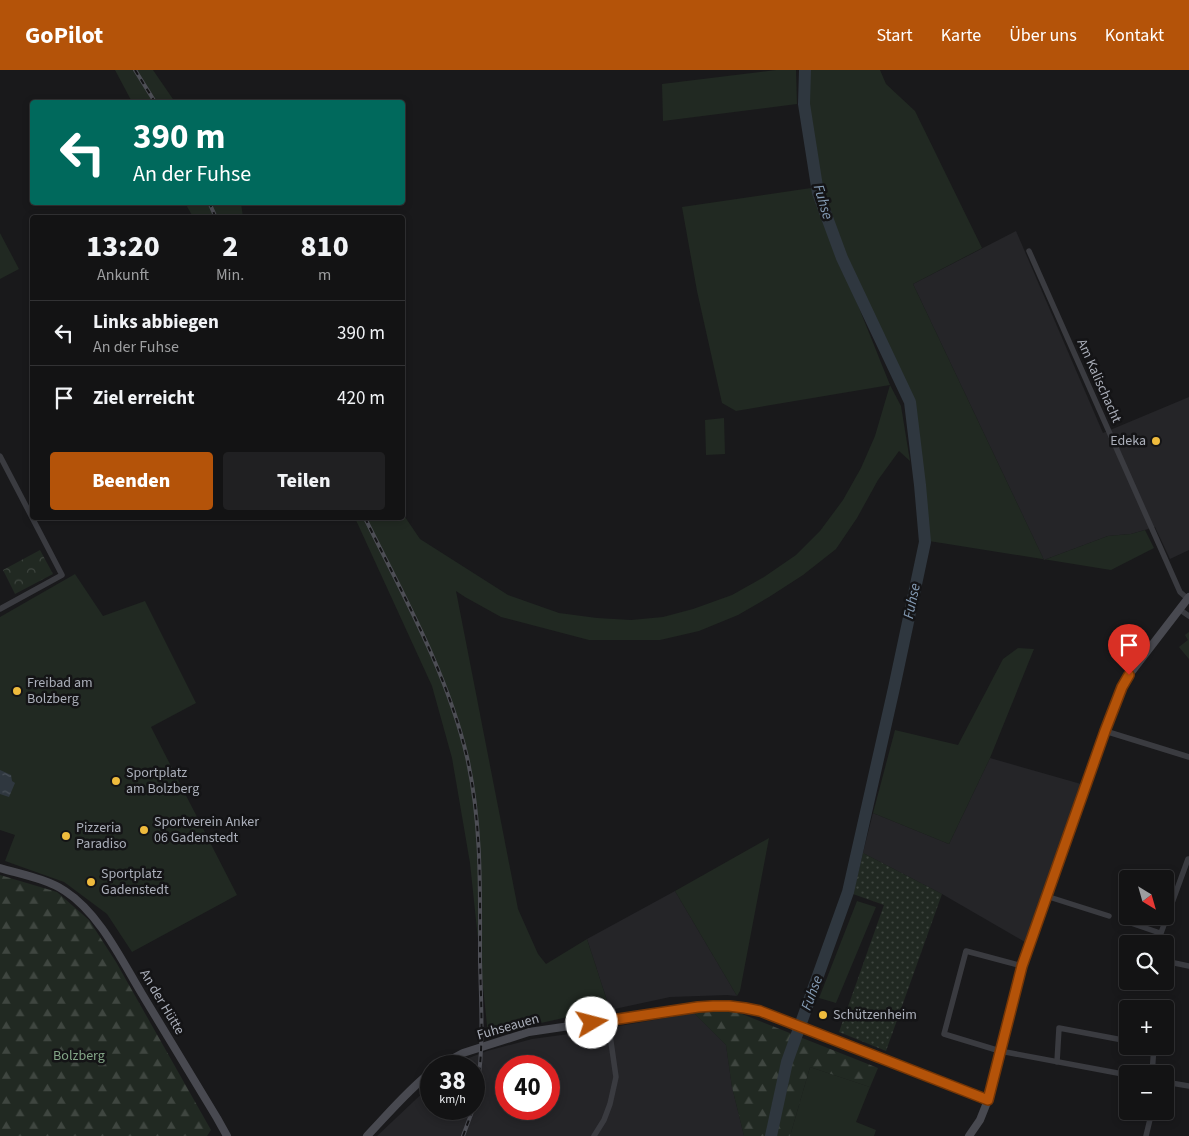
<!DOCTYPE html>
<html lang="de">
<head>
<meta charset="utf-8">
<style>
  :root { --surface:#131314; --page:#202022; --text:#f1f3f6; --muted:#9d9ea0; --line:#323234; --accent:#b45309 }
  body { margin:0; font-family:"Source Sans 3",sans-serif; background:var(--page); color:var(--text); height:100vh; display:flex; flex-direction:column; font-size:19px; white-space:nowrap }
  * { box-sizing:border-box; margin:0 }
  p { font-size:16px; color:var(--muted) }
  .icon { flex:none; width:28px; height:28px; fill:none; stroke:currentColor; stroke-width:2; stroke-linecap:round; stroke-linejoin:round }
  .map { position:relative; flex:1; overflow:hidden }
  .panel { position:absolute; left:30px; top:145px; width:375px; height:305px; display:flex; flex-direction:column; background:var(--surface); border-radius:5px; box-shadow:0 2px 8px #0003,0 0 0 1px var(--line) }
  .panel>* { flex:none }
  .top-card { position:absolute; left:30px; top:30px; width:375px; height:105px; border-radius:5px; box-shadow:0 2px 8px #0003,0 0 0 1px var(--line); background:#00695c; color:#fff; overflow:hidden }
  .needle { width:32px; rotate:143deg }
  .tools { position:absolute; left:1119px; top:800px; display:grid; gap:10px }
  .tools a { display:grid; place-items:center; width:55px; height:55px; border-radius:5px; background:var(--surface); box-shadow:0 2px 8px #0003,0 0 0 1px var(--line); font-size:25px }
  .speed { position:absolute; left:420px; top:985px; display:flex; gap:10px; font-size:25px; font-weight:700; text-align:center }
  .speed>* { display:grid; place-content:center; width:65px; height:65px; border-radius:50%; background:var(--surface); box-shadow:0 2px 8px #0003,0 0 0 1px var(--line); line-height:1 }
  .speed small { font-size:12px; font-weight:400 }
  .speed .limit { border:8px solid #d22; background:#fff; color:#111 }
  .pin { position:absolute; display:grid; place-items:center; width:42px; height:42px; color:#fff; margin:-51px -21px; border-radius:50% 50% 50% 0; rotate:-45deg; box-shadow:0 0 5px #0007 }
  .pin .icon { rotate:45deg }
  .me { position:absolute; width:55px; margin:-28px; rotate:82deg; stroke-linejoin:round; filter:drop-shadow(0 0 4px #0008) }
  .turn { display:flex; align-items:center; gap:18px; height:105px; padding:0 20px; font-size:22px }
  .turn .icon { width:65px; height:65px; stroke-width:2.5 }
  .turn b { display:block; font-size:35px; line-height:42px }
  .eta { display:flex; justify-content:space-evenly; align-items:center; height:85px; text-align:center }
  .eta b { font-size:30px; font-weight:800; line-height:35px }
  .primary-button { display:flex; gap:10px; margin-top:auto; padding:10px 20px }
  .primary-button a { flex:1; height:58px; border-radius:5px; background:var(--accent); color:#fff; font-size:20px; font-weight:800; line-height:58px; text-align:center }
  .primary-button a+a { background:var(--page); color:var(--text) }
  ul { padding:0; list-style:none }
  li { display:flex; align-items:center; gap:15px; height:65px; padding:0 20px; border-top:1px solid var(--line) }
  li div { flex:1 }
  li b { display:block; font-size:19px }
  li em { font-style:normal }
  header { display:flex; align-items:center; gap:30px; box-sizing:border-box; height:70px; padding:0 25px; background:var(--accent); color:#fff }
  header strong { font-size:24px }
  nav { display:flex; gap:28px; margin-inline-start:auto; font-size:18px }
  .map>svg:first-child { display:block }
  .built { fill:#252528; fill-rule:evenodd }
  .grass { fill:#212922 }
  .forest { fill:url(#forest-firs) }
  .park { fill:url(#park-crowns) }
  .garden { fill:url(#garden-dots) }
  .water { fill:url(#water-ripples) }
  .lines { fill:none; stroke-linecap:round; stroke-linejoin:round }
  .river { stroke:#2f373f; stroke-width:12 }
  .street { stroke:#3a3b40; stroke-width:5.5 }
  .secondary { stroke:#484950; stroke-width:8 }
  .rail-casing { stroke:#4d4e55; stroke-width:4 }
  .rail { stroke:#141416; stroke-width:2; stroke-dasharray:5.5; stroke-linecap:butt }
  .route-casing { stroke:#753606; stroke-width:12 }
  .route { stroke:#b45309; stroke-width:9 }
  .poi-dot { fill:#efbb3d; stroke:#141416; stroke-width:2 }
  .labels { text-anchor:middle; dominant-baseline:central; stroke-width:5; stroke-linejoin:round; paint-order:stroke }
  .street-label { font-size:14px; fill:#abafba; stroke:#141416 }
  .poi-label { font-size:14px; fill:#abafba; stroke:#141416; text-anchor:start }
  .park-label { font-size:14px; fill:#83a587; stroke:#141416 }
  .water-label { font-size:15px; font-style:italic; fill:#849bb4; stroke:#141416 }
</style>
</head>
<body>
<header>
<strong>GoPilot</strong>
<nav><a>Start</a><a>Karte</a><a>Über uns</a><a>Kontakt</a></nav>
</header>
<div class="map">
<svg width="1189" height="1066" viewBox="0 0 1189 1066">
  <defs>
    <pattern id="forest-firs" width="22" height="20" patternUnits="userSpaceOnUse" patternTransform="scale(1.25)"><rect width="22" height="20" fill="#212922"/><path d="M5 1l3.5 6h-7zM16 11l3.5 6h-7z" fill="#3f4640"/></pattern>
    <pattern id="park-crowns" width="20" height="18" patternUnits="userSpaceOnUse" patternTransform="scale(1.25)"><rect width="20" height="18" fill="#212922"/><path d="M2 6a3 3 0 1 1 6 0M12 15a3 3 0 1 1 6 0" fill="none" stroke="#3f4640"/></pattern>
    <pattern id="garden-dots" width="8" height="8" patternUnits="userSpaceOnUse" patternTransform="scale(1.25)"><rect width="8" height="8" fill="#212922"/><path d="M2 2h.1M6 6h.1" fill="none" stroke="#3f4640" stroke-width="1.8" stroke-linecap="round"/></pattern>
    <pattern id="water-ripples" width="26" height="14" patternUnits="userSpaceOnUse" patternTransform="scale(1.25)"><rect width="26" height="14" fill="#2f373f"/><path d="M2 4q2-2 4 0t4 0M15 11q2-2 4 0t4 0" fill="none" stroke="#4a5159"/></pattern>
  </defs>
  <rect width="100%" height="100%" fill="#19191b"/>
  <!-- built -->
  <path class="built" d="M1016 161 1103 363 1189 327V480L1170 489 1155 457 1131 464 1108 466 1044 490 913 214Z
    M990 688 1081 714 1025 872 942 824 863 783 873 743 949 774Z
    M675 821 737 926 727 925 670 927 610 940 587 869Z
    M694 943 726 975 732 1017 744 1066H377L431 1015V1039H474V996H451L453 994 487 981 532 969 584 962ZM506 996H549V1039H506Z"/>
  <!-- grass -->
  <path class="grass" d="M115 0H153L175 32H132Z
    M776 0H796L797 34 663 51 662 14Z
    M808 0H880L886 14 915 41 982 178 913 214 1044 490 1108 466 1131 464 1145 460 1154 478 1111 500 929 471 913 332 901 305 846 188 823 126 807 29Z
    M811 118 890 315 901 336 910 391 899 381 878 410 857 448 836 479 803 505 769 527 738 545 699 561 660 570H589L501 547 465 527 456 521 518 839 538 884 546 894 587 869 610 940 592 935 586 931 579 939 581 944 488 965 470 793 452 688 432 616 355 448H402L403 444 420 469 508 525 559 543 597 548 631 550 663 547 693 539 732 525 764 507 796 485 820 461 843 430 861 398 875 366 890 315 736 341 722 333 697 221 682 137Z
    M185 133H241L243 147H193Z
    M0 163 19 199 0 209Z
    M724 348 725 384 706 385 705 350Z
    M75 504 103 546 145 531 196 633 151 657 237 825 132 882 107 844 64 812 5 791 15 765 0 760V547Z
    M1018 578 1034 579 990 688 949 774 873 743 895 660 958 675 1003 589Z
    M769 768 740 921 737 926 675 821Z
    M857 831 876 837 836 933 819 928Z
    M810 997 870 1017 856 1052 876 1060 874 1066H790Z"/>
  <!-- forest -->
  <path class="forest" d="M0 805 57 822 89 850 116 892 211 1060 207 1066H0Z
    M727 941 742 944 878 998 870 1017 810 997 790 1066H744L732 1017 726 975 694 943Z"/>
  <!-- park -->
  <path class="park" d="M40 480 53 504 15 524 3 500Z
    M1189 562V589L1179 577 1188 570 1185 565Z"/>
  <!-- garden -->
  <path class="garden" d="M863 783 942 824 886 981 839 962 884 835 853 824Z"/>
  <!-- water -->
  <path class="water" d="M0 700 11 705 12 711 15 713 9 727 0 724Z"/>
  <g class="lines">
    <!-- river -->
    <path class="river" d="M771 1066 787 992 848 822 894 618 925 472 920 415 910 332 842 188 818 123 804 34 805 0"/>
    <!-- street -->
    <path class="street" d="M1029 181 1180 522 1188 529
      M0 386 62 505 0 539
      M1179 539 1189 546
      M1105 661 1189 687
      M1046 826 1109 846
      M1125 851 1160 863
      M1157 874 1188 789H1189
      M1165 891 1189 896
      M1022 896 966 881 944 964 1000 981 1128 1005
      M1057 992 1059 958 1128 971
      M1152 1004 1154 976
      M1165 1012 1189 1016
      M594 1066 604 1050 610 1034 616 1007 608 951
      M1146 1066 1152 1041"/>
    <!-- secondary -->
    <path class="secondary" d="M0 798C20 804 47 809 65 821 99 843 121 889 142 924 167 965 192 1006 217 1048L227 1066
      M439 996 463 983 529 962 698 937C719 935 739 936 760 941L988 1030
      M367 1066C388 1044 407 1021 431 1002
      M969 1066 980 1050 988 1030 1022 896 1105 661 1122 617 1129 605 1189 527"/>
    <defs>
      <path id="rail" d="M135 0 155 32
        M209 132 216 148
        M365 448C403 525 447 602 467 687 482 754 480 823 480 890 481 938 485 987 474 1034
        M463 1066 473 1039"/>
    </defs>
    <!-- rail casing -->
    <use href="#rail" class="rail-casing"/>
    <!-- rail -->
    <use href="#rail" class="rail"/>
  </g>
  <g class="lines">
    <defs>
      <path id="route" d="M592 953 698 937 713 936H729L745 938 760 941 988 1030 1022 896 1105 661 1122 617 1129 605"/>
    </defs>
    <!-- route casing -->
    <use href="#route" class="route-casing"/>
    <!-- route -->
    <use href="#route" class="route"/>
  </g>
  <!-- markers -->
  <g class="poi-dot">
    <circle cx="1156" cy="371" r="5"/>
    <circle cx="17" cy="621" r="5"/>
    <circle cx="116" cy="711" r="5"/>
    <circle cx="144" cy="760" r="5"/>
    <circle cx="66" cy="766" r="5"/>
    <circle cx="91" cy="812" r="5"/>
    <circle cx="823" cy="945" r="5"/>
  </g>
  <g class="labels">
    <!-- street labels -->
    <g class="street-label">
      <text transform="translate(1099 311) rotate(66)">Am Kalischacht</text>
      <text transform="translate(162 932) rotate(59)">An der Hütte</text>
      <text transform="translate(508 957) rotate(-16)">Fuhseauen</text>
    </g>
    <!-- poi labels -->
    <g class="poi-label">
      <text x="1146" y="371" text-anchor="end">Edeka</text>
      <text x="27" y="613">Freibad am<tspan x="27" dy="16">Bolzberg</tspan></text>
      <text x="126" y="703">Sportplatz<tspan x="126" dy="16">am Bolzberg</tspan></text>
      <text x="154" y="752">Sportverein Anker<tspan x="154" dy="16">06 Gadenstedt</tspan></text>
      <text x="76" y="758">Pizzeria<tspan x="76" dy="16">Paradiso</tspan></text>
      <text x="101" y="804">Sportplatz<tspan x="101" dy="16">Gadenstedt</tspan></text>
      <text x="833" y="945">Schützenheim</text>
    </g>
    <!-- park labels -->
    <g class="park-label">
      <text x="79" y="986">Bolzberg</text>
    </g>
    <!-- water labels -->
    <g class="water-label">
      <text transform="translate(823 132) rotate(73)">Fuhse</text>
      <text transform="translate(912 531) rotate(-78)">Fuhse</text>
      <text transform="translate(812 923) rotate(-70)">Fuhse</text>
    </g>
  </g>
</svg>
<div class="tools">
<a><svg class="needle" viewBox="-14 -14 28 28"><path d="M0-13l5 13h-10z" fill="#e53935"/><path d="M0 13l5-13h-10z" fill="#9d9ea0"/></svg></a>
<a><svg class="icon" aria-label="search" viewBox="0 0 24 24"><circle cx="10" cy="10" r="6"/><path d="M15 15l6 6"/></svg></a>
<a>+</a>
<a>−</a>
</div>
<div class="speed"><div>38<small>km/h</small></div><div class="limit">40</div></div>
<div class="pin" style="left:1129px;top:605px;background:#d93025"><svg class="icon" aria-label="arrive" viewBox="0 0 24 24"><path d="M6 21V4h12l-3 4 3 4H6"/></svg></div>
<svg class="me" style="left:592px;top:953px" viewBox="-20 -20 40 40"><circle r="19" fill="#fff"/><path d="M0-13L10 11 0 6-10 11z" fill="#b45309"/></svg>
<div class="top-card">
<div class="turn"><svg class="icon" aria-label="left" viewBox="0 0 24 24"><path d="M17 20v-9H6M10 6l-5 5 5 5"/></svg><div><b>390 m</b>An der Fuhse</div></div>
</div>
<section class="panel">
<div class="eta">
<div><b>13:20</b><p>Ankunft</p></div>
<div><b>2</b><p>Min.</p></div>
<div><b>810</b><p>m</p></div>
</div>
<ul>
<li><svg class="icon" aria-label="left" viewBox="0 0 24 24"><path d="M17 20v-9H6M10 6l-5 5 5 5"/></svg><div><b>Links abbiegen</b><p>An der Fuhse</p></div><em>390 m</em></li>
<li><svg class="icon" aria-label="arrive" viewBox="0 0 24 24"><path d="M6 21V4h12l-3 4 3 4H6"/></svg><div><b>Ziel erreicht</b></div><em>420 m</em></li>
</ul>
<div class="primary-button"><a>Beenden</a><a>Teilen</a></div>
</section>
</div>
</body>
</html>
